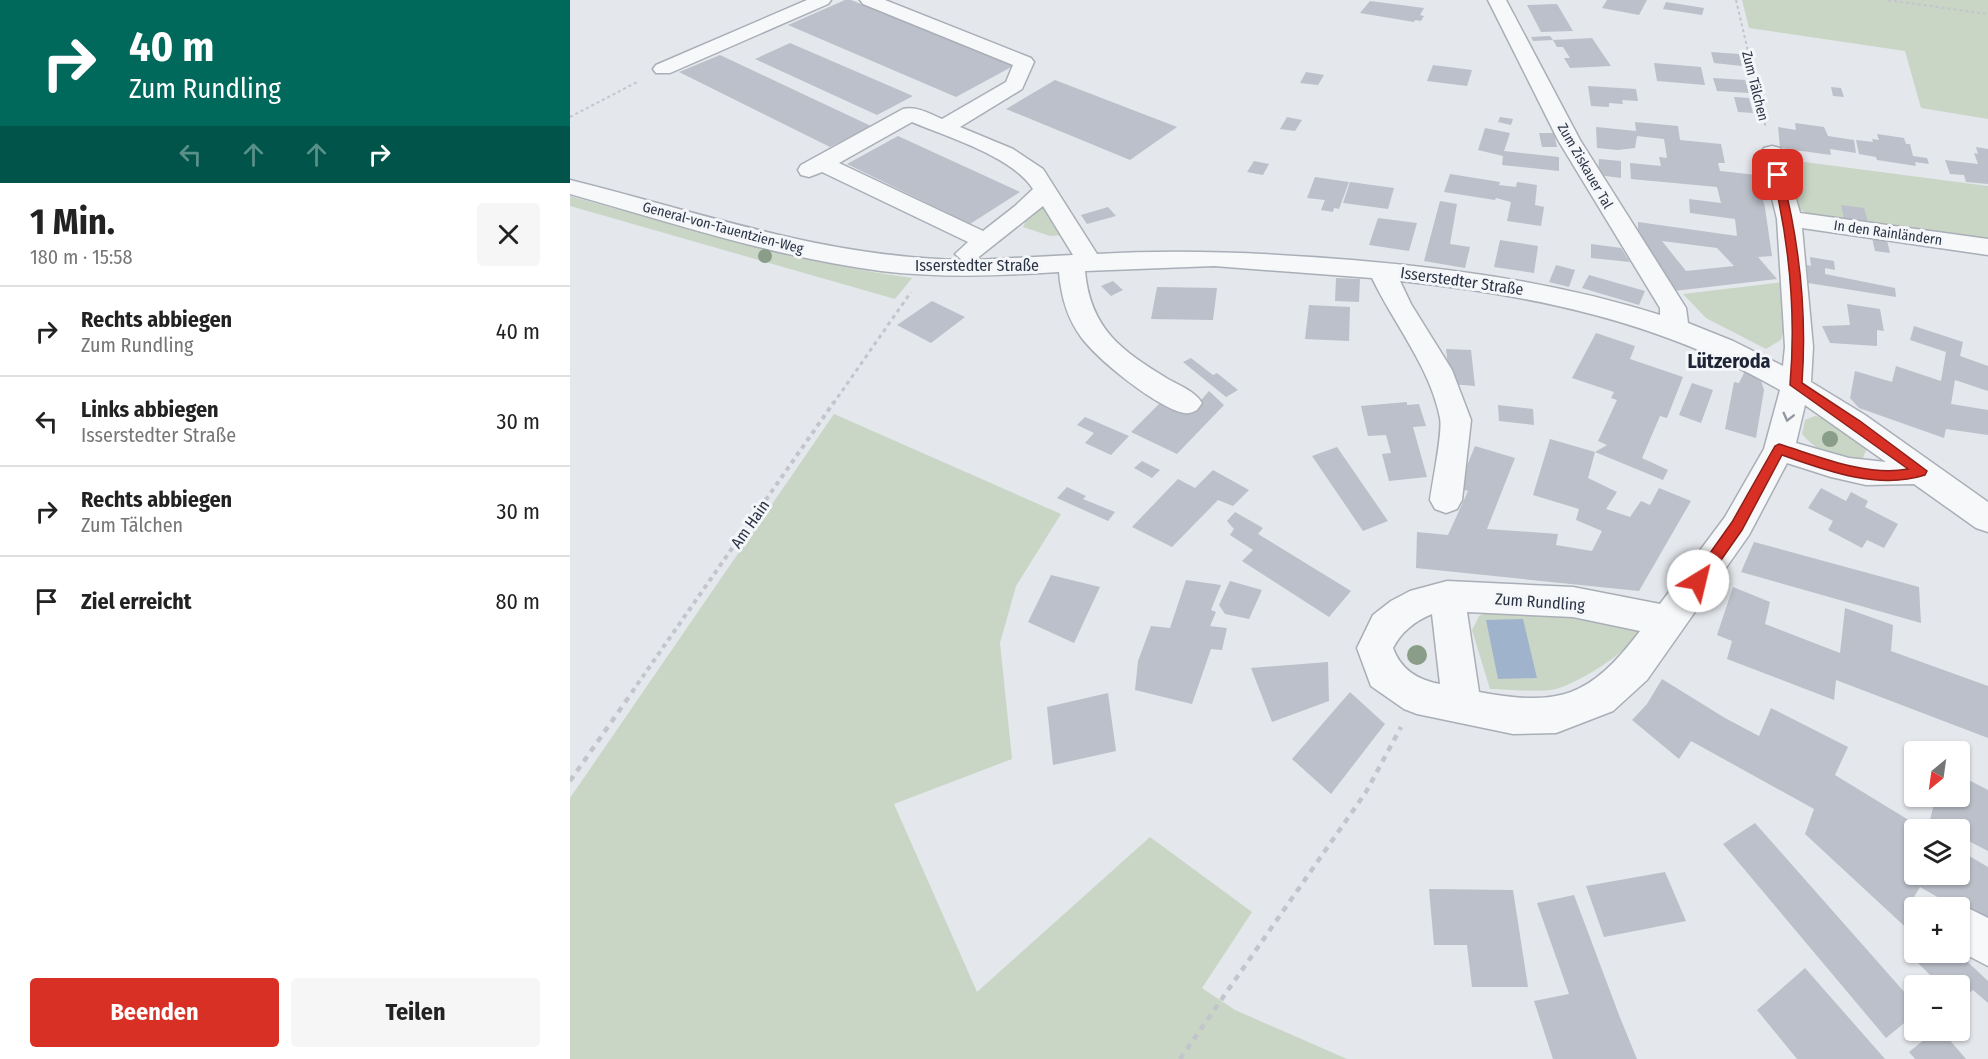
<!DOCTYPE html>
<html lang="de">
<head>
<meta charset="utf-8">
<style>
  :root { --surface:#fff; --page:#f6f6f6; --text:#222; --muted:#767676; --line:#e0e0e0; --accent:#d93025 }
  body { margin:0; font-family:"Fira Sans Condensed",sans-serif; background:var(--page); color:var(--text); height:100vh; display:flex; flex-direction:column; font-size:22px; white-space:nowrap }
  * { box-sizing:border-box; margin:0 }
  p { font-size:20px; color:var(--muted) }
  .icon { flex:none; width:33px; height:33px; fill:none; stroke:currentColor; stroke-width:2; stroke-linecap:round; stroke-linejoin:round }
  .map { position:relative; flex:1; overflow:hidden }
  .side { display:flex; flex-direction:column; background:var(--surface); width:570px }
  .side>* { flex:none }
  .guide { background:#00695c; color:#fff; overflow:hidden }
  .needle { width:39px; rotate:209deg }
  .controls { position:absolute; left:1334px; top:741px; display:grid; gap:12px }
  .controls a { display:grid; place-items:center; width:66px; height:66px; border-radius:6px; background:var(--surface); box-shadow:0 2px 4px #0004; font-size:30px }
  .pin { position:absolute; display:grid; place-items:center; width:51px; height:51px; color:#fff; margin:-26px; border-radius:12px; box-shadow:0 3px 9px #0006 }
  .me { position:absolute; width:66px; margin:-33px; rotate:36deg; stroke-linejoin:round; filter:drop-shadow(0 0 4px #0008) }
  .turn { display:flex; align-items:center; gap:21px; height:126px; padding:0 30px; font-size:27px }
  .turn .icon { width:78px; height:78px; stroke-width:2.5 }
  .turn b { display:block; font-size:42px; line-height:51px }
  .lanes { display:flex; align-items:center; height:57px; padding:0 30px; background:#0003; justify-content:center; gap:30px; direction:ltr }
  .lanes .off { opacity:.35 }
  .round { display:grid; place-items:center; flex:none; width:63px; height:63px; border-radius:6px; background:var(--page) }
  .headline { display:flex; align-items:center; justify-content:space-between; height:102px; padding:0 30px }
  h1 { font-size:36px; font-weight:700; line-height:45px }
  .button { display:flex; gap:12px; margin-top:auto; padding:12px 30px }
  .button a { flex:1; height:69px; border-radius:6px; background:var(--accent); color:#fff; font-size:24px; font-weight:700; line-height:69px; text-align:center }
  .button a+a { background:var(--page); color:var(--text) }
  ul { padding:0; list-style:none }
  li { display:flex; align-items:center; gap:18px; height:90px; padding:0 30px; border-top:2px solid var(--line) }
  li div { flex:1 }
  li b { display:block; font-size:22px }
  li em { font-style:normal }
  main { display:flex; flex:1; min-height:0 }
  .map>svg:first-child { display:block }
  .green { fill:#c9d6c5 }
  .water { fill:#9fb4cc }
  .building { fill:#bbc0ca; fill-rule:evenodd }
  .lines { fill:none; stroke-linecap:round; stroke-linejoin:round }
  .minor-casing { stroke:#a9aeb7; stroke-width:3 }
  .path-far3 { stroke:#c2c5cb; stroke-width:2; stroke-dasharray:3 3; stroke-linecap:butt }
  .path-far2 { stroke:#c2c5cb; stroke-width:3; stroke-dasharray:4 4; stroke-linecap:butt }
  .path-far1 { stroke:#c2c5cb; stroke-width:4; stroke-dasharray:4.5 4.5; stroke-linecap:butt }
  .path { stroke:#c2c5cb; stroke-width:4.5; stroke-dasharray:6 6; stroke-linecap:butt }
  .minor { fill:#f7f8fa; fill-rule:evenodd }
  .tree { fill:#899d89 }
  .oneway { stroke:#9196a0 }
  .route { fill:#d93025; stroke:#8d1f18; stroke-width:1.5 }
  .labels { text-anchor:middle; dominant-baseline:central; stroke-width:6; stroke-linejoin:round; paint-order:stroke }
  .far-street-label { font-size:14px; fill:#2b3445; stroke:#f4f6f9 }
  .street-label { font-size:16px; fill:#2b3445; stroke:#f4f6f9 }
  .quarter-label { font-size:20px; font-weight:bold; fill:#1d2536; stroke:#f4f6f9 }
</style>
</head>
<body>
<main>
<section class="side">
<div class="guide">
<div class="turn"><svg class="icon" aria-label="right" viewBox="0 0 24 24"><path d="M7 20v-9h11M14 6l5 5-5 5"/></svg><div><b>40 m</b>Zum Rundling</div></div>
<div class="lanes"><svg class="icon off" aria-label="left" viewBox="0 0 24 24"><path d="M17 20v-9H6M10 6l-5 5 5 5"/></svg><svg class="icon off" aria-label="ahead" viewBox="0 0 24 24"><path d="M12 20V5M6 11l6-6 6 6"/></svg><svg class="icon off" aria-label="ahead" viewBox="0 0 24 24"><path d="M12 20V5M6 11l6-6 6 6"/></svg><svg class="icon" aria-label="right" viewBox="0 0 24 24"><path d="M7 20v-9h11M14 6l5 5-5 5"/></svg></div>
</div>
<div class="headline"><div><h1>1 Min.</h1><p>180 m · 15:58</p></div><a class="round"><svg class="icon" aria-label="close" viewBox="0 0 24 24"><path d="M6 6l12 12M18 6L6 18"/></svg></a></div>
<ul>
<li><svg class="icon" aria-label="right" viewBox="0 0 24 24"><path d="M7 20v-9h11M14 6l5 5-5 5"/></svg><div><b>Rechts abbiegen</b><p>Zum Rundling</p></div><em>40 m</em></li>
<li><svg class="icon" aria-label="left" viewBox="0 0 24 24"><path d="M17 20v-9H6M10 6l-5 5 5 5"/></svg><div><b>Links abbiegen</b><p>Isserstedter Straße</p></div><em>30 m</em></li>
<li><svg class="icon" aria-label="right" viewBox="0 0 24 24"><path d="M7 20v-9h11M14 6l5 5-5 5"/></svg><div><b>Rechts abbiegen</b><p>Zum Tälchen</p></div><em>30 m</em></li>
<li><svg class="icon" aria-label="arrive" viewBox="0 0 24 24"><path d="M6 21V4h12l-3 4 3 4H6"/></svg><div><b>Ziel erreicht</b></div><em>80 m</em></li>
</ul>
<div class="button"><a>Beenden</a><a>Teilen</a></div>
</section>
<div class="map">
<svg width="1418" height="1059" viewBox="0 0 1418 1059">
  <rect width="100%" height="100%" fill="#e4e7ec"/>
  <!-- green -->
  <path class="green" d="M1172 0H1418V119L1351 108 1335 51 1179 28Z
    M1211 159 1418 186V242L1244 217 1220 204Z
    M0 196C113 227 225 262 342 278L325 299 0 206Z
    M472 208 481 211 496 235 480 236 453 227 457 218Z
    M1214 282 1216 322 1211 340 1196 349 1136 318 1113 294Z
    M264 414 491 514 446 586 430 643 442 759 324 804 407 992 580 837 682 912 632 988 665 1010 777 1059H0V798Z
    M1245 416 1260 419 1293 442 1296 450 1293 458C1275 468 1243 448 1232 434L1235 420Z
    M923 609 1004 610 1068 630C1061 652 1008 683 986 689 968 693 939 689 920 689L902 630 909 616Z"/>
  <!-- water -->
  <path class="water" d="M953 619 967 678 928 679 916 620Z"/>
  <!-- building -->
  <path class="building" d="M275 0H281L445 65 386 97 218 25Z
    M1037 0H1077L1069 15 1032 8Z
    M800 1 854 8 850 15 854 16 851 21 845 20 844 22 790 13Z
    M1096 2 1134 8 1132 15 1093 9Z
    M987 4 1003 31 971 32 957 5Z
    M980 36 983 40 1022 38 1041 66 1000 68 994 58H1000L993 47H987L983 40 963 41 961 37Z
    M220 43 343 96 307 115 185 59Z
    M1141 52 1169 54 1172 66 1144 63Z
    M150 55 301 126 260 147 109 72Z
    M1084 63 1131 67 1135 85 1087 81Z
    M863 65 902 70 897 86 857 81Z
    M736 72 754 75 748 85 730 83Z
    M1143 78 1175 80 1179 93 1147 91Z
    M485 80 607 127 560 160 436 109Z
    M1018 86 1066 89 1068 101 1052 100 1053 104 1039 103V107L1021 106Z
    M1261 87 1271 88 1274 97 1263 96Z
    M1164 97 1179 98 1183 113 1168 112Z
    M717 117 732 120 725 131 710 129Z
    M930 117 943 119 941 125 928 122Z
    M1065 122 1108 126 1110 140 1151 144 1155 163H1148L1150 171 1187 175 1195 208 1202 256 1188 257 1207 279 1104 291 1068 238V222L1167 236 1165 219 1120 213 1119 199 1151 203 1147 187 1061 179 1060 163 1091 166 1089 157 1097 158 1094 139 1067 136 1065 148 1048 150 1027 148 1026 127 1066 131ZM1092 241 1147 248 1164 266 1116 271Z
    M1225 123 1254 127 1258 136 1284 140 1286 153 1260 149 1261 155 1210 148 1208 127 1226 130Z
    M915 128 940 133 934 151 989 157V171L932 165 933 156 908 150Z
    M969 133H984L987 147H972Z
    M1307 134 1334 138 1336 144H1340L1343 156 1357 158 1359 164 1345 162 1346 166 1307 160 1306 157 1289 154 1286 140 1303 142 1302 139 1309 140Z
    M328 136 450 192 400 224 277 164Z
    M1406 147 1418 149V184L1396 182 1394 175 1380 174 1375 160 1408 164 1404 153 1408 154Z
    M1029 159 1051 161V178L1028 175Z
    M684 161 699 164 693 175 677 172Z
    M880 174 930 182 929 185 946 187 947 182 967 185 965 205 974 207 971 226 937 221 941 202 926 198 925 200 874 192Z
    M745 177 779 182 769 209 764 208 763 212 751 210 755 200 737 198Z
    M780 182 824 188 818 209 773 203Z
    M870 201 887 204 880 244 900 247 895 268 854 261Z
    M1271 205 1294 208 1298 222 1274 219Z
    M538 207 546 216 517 224 511 215Z
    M808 218 847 223 839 251 799 245Z
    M1302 238 1317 240 1320 253 1305 251Z
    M930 240 968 246 964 273 924 267Z
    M1021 244 1051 248 1060 262 1021 258Z
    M1240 257 1264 261 1265 270 1255 268V274L1325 288 1326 297 1238 283 1237 265 1241 266Z
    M986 265 1005 270 999 287 979 282Z
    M1019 275 1075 291 1069 305 1012 288Z
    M766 278 790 279 789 302 765 301Z
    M543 281 553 290 541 296 531 286Z
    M587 287 647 288 643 320 581 319Z
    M362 301 395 317 361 343 327 325Z
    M1277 304 1310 309 1314 331 1307 330V346L1260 343 1252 326 1280 325Z
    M739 305 780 307 779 341 735 339Z
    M1344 326 1393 342 1390 356 1418 366V391L1385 380 1381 404 1418 410V435L1376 429 1374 438 1289 408 1280 398 1285 371 1322 382 1326 366 1371 381 1376 352 1340 340Z
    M1026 333 1065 346 1060 359 1113 377 1097 418 1090 416 1072 458 1098 470 1093 480 1025 452 1037 445 1028 441 1047 400 1041 398 1044 392 1002 378Z
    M876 349 901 350 905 386 880 384Z
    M621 358 643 375 647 373 668 390 656 397 613 362Z
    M1175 371 1190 377 1194 390 1186 438 1155 429 1164 382 1169 383Z
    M1122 383 1143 390 1131 423 1109 415Z
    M639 391 654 405 607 454 561 432 593 400 619 414Z
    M837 402V405L849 404 856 426 843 427 857 477 819 481 812 454 821 453 816 435 798 436 791 406Z
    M928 405 963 409 964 425 929 421Z
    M515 417 559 436 541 455 515 443 524 433 507 425Z
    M980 439 1025 452 1018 478 1047 492 1036 509 1060 517 1071 501 1080 505 1089 488 1121 501 1069 591 846 568 847 532 878 535 898 491 888 488 905 446 945 458 917 529 988 534 986 545 1022 551 1032 531 1006 520 1009 509 963 495Z
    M767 447 818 521 793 531 742 456Z
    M572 461 590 470 582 478 564 468Z
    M643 470 679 490 663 506 648 500 602 547 562 527 608 479 625 488Z
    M497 487 516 496 513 499 545 512 538 521 487 498Z
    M1251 488 1276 501 1281 492 1298 501 1295 507 1328 524 1314 548 1297 540 1292 548 1258 530 1263 521 1238 508Z
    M665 512 693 528 688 534 781 591 759 617 672 561 683 550 660 535 664 529 657 521Z
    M1184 542 1349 587 1351 623 1171 572Z
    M481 575 530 587 504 643 458 622Z
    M616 580 651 585 641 610 646 612 640 626 657 628 652 650 641 649 622 704 565 690 568 661 581 626 600 628Z
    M660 581 692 590 679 619 655 614 649 605Z
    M1163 587 1200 602 1195 624 1270 653 1275 608 1323 625 1321 651 1418 686V738L1266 680 1264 700 1157 659 1162 641 1147 635Z
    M758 662 759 701 702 722 681 668Z
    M1092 679 1155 718 1189 736 1201 708 1278 747 1265 775 1355 830H1344V874H1389V850L1418 867V926L1350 887 1338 907 1344 913V935L1235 834 1244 809 1121 741 1109 759 1062 720 1077 704Z
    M780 692 815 724 761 794 722 759Z
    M538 693 546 751 483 765 477 707Z
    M1389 775 1418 790V851L1389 836V830H1378L1360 820 1366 796H1389Z
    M1185 823 1344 1003V1015L1316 1038 1153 844Z
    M1095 872 1116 921 1034 937 1016 886Z
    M859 889 943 890 958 987H902L897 945H864Z
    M1004 895 1049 1015 1067 1059H983L964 1001 999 994 967 903Z
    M1344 939V952H1387L1418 981V1003L1403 990 1389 1001V986H1371L1335 950Z
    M1235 968 1315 1059H1227L1187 1010Z
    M1366 1030H1371L1396 1059H1345L1339 1052Z"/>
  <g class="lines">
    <defs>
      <path id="minor" d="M237 0H261L258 4 100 73H86L83 69 86 65Z
        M290 0H315L461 58 464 62 452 89 390 127 443 149 473 169 527 254C614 249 695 253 782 260 886 269 990 283 1090 315V308L988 140 918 0H936L1010 140 1116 308 1118 323 1163 341 1213 366 1215 347 1207 219 1191 153 1194 148 1202 146 1210 148 1213 153 1230 213 1418 239V255L1232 228 1243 347 1241 382 1295 415 1418 502V532L1406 528 1344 484 1296 485 1261 477 1217 463 1179 535 1077 680 1043 711 986 733 943 734 847 714 834 709 801 686 787 648 803 615 821 601 840 591 877 581 1003 587 1090 604 1155 517 1194 449 1210 390C1091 322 965 295 830 281L841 304 882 370 901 420 892 500 887 509 876 513 865 509 860 500C862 483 873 432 870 418 860 367 824 324 802 278L644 266 515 271C520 329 552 351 598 379 610 386 625 391 632 403L627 410C623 412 619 414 614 413 586 407 528 360 511 337 497 318 491 296 489 272 430 276 370 278 311 271 205 257 103 223 0 194V180C133 213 252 257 392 260L385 254 398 242 252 172 239 177 231 175 228 170 231 165 333 109C347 106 360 114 372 119L436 82 443 65 293 4ZM342 122C377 137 442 156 463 189L445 206 413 231 269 163ZM473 206 503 255 405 260ZM1235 405 1316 462 1279 458 1226 443ZM897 612 1003 617 1070 631C1020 697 990 707 909 692ZM862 614 870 684C848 680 831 670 823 648 831 632 845 621 862 614Z
        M1392 905 1418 918V966L1389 951V908H1386Z"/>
    </defs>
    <!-- minor casing -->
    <use href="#minor" class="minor-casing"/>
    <!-- path-far3 -->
    <path class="path-far3" d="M1166 0 1196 128
      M1318 0 1418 14
      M0 117 69 81"/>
    <!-- path-far2 -->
    <path class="path-far2" d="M263 404 341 292"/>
    <!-- path-far1 -->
    <path class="path-far1" d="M62 692 264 402"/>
    <!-- path -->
    <path class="path" d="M0 781 63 691
      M610 1059 796 792 831 727"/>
    <!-- minor -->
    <use href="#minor" class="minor"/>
  </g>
  <!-- trees -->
  <g class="tree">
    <circle cx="195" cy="256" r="7"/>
    <circle cx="1260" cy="439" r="8"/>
    <circle cx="847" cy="655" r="10"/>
  </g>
  <!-- one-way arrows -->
  <defs><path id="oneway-chevron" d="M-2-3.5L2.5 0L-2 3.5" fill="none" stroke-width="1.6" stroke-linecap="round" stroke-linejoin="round" transform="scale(1.5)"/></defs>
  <use class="oneway" href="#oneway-chevron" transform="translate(1218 417) rotate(104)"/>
  <!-- route -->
  <path class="route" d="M1208 172 1212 175C1229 241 1237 314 1232 383L1290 421 1357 471 1355 475C1308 490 1257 471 1212 455L1172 530 1133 586H1123L1121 581 1123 577 1162 522 1205 446 1209 444C1248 456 1296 477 1338 469L1220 385C1226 316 1219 242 1203 175Z"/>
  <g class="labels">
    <!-- far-street labels -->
    <g class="far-street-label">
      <text transform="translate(1185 86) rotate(76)">Zum Tälchen</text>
      <text transform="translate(1015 166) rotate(60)">Zum Ziskauer Tal</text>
      <text transform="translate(153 228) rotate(15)">General-von-Tauentzien-Weg</text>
      <text transform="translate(1318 233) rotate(8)">In den Rainländern</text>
    </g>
    <!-- street labels -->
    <g class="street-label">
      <text x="407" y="265">Isserstedter Straße</text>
      <text transform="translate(892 281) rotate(8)">Isserstedter Straße</text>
      <text transform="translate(180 524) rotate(-55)">Am Hain</text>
      <text transform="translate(970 602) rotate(4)">Zum Rundling</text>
    </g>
    <!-- quarter labels -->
    <g class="quarter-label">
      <text x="1159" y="361">Lützeroda</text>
    </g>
  </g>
</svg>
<div class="controls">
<a><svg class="needle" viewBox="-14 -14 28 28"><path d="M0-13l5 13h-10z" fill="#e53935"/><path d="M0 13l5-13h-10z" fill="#767676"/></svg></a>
<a><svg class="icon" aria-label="layers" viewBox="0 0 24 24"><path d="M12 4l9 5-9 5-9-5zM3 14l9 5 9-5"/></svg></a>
<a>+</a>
<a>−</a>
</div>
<div class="pin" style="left:1208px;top:175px;background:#d93025"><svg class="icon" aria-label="arrive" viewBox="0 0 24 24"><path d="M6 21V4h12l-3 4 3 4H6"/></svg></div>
<svg class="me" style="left:1128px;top:581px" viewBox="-20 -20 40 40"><circle r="19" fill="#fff"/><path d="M0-13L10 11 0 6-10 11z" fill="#d93025"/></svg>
</div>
</main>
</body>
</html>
